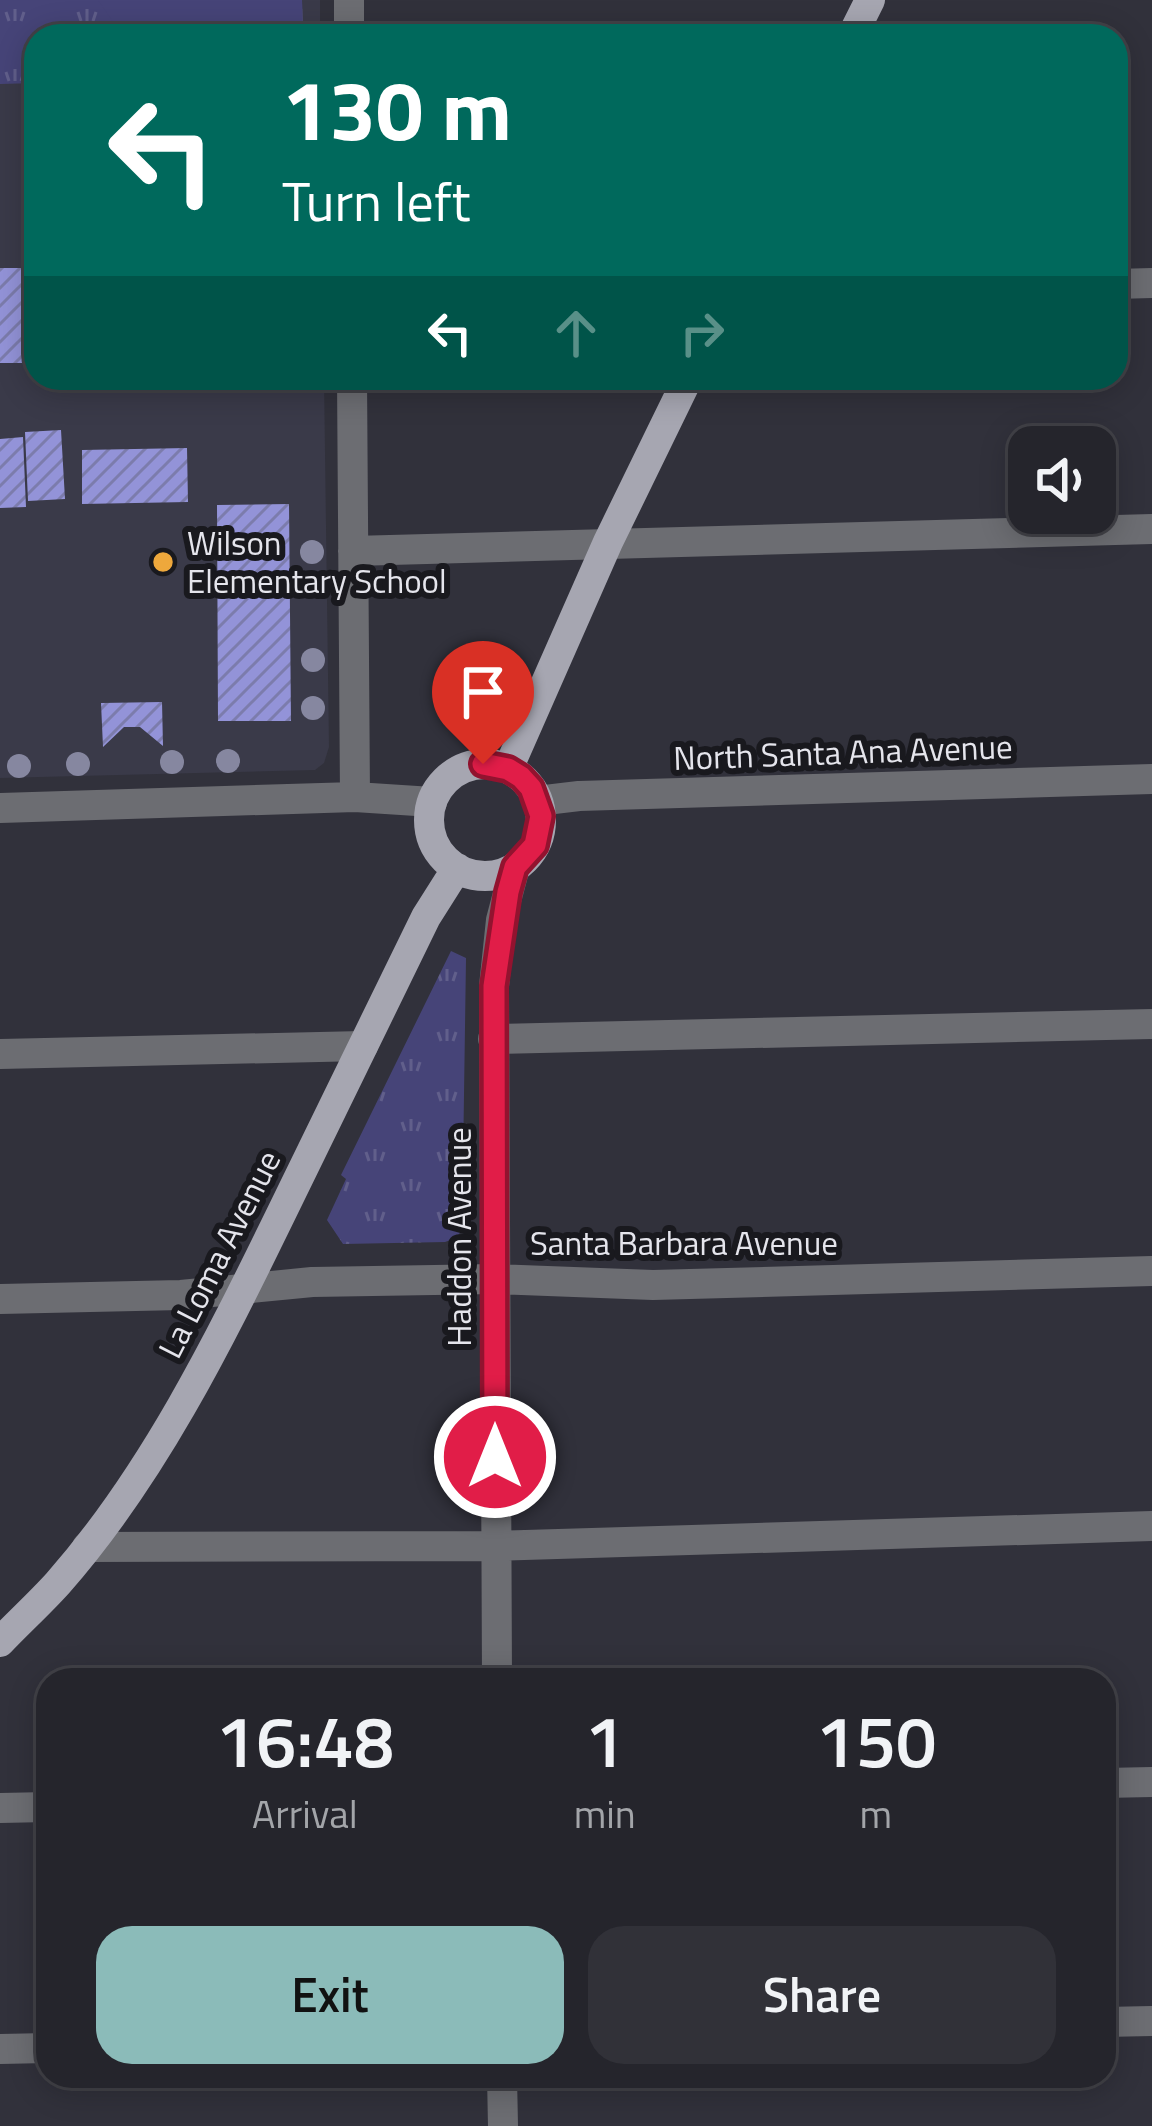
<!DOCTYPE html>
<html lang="en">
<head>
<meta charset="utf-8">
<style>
  :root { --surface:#25252c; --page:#313138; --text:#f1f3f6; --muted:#a3a5a9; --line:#424248; --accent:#8bbbb9 }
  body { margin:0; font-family:"Titillium Web",sans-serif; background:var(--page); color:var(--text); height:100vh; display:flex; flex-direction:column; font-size:45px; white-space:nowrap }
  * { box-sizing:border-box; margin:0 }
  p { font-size:39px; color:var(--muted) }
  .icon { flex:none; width:66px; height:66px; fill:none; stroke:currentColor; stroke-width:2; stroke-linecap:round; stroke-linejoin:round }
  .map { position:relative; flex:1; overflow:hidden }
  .side { position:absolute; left:36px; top:1668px; width:1080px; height:420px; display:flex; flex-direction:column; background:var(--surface); border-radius:36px; box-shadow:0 6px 30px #0003,0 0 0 3px var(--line) }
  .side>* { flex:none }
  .top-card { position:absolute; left:24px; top:24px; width:1104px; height:366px; border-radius:36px; box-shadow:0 6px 30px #0003,0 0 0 3px var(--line); background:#00695c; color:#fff; overflow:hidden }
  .controls { position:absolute; left:1008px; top:426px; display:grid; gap:24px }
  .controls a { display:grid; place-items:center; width:108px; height:108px; border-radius:24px; background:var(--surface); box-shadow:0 6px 30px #0003,0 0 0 3px var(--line); font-size:60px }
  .pin { position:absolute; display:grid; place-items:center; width:102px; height:102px; color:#fff; margin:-123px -51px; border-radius:50% 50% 50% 0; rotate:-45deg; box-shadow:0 0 12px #0007 }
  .pin .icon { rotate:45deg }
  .me { position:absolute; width:132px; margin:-66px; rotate:0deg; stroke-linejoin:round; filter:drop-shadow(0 0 9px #0008) }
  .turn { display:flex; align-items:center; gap:42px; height:252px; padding:0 60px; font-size:54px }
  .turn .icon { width:156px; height:156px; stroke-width:2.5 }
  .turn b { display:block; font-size:84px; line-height:102px }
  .lanes { display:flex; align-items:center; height:114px; padding:0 60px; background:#0003; justify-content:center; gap:60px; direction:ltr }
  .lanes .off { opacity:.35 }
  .eta { display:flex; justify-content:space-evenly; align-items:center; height:204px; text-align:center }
  .eta b { font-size:72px; font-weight:600; line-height:84px }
  .button { display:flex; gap:24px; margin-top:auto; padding:24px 60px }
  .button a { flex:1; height:138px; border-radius:36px; background:var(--accent); color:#111; font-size:48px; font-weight:600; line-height:138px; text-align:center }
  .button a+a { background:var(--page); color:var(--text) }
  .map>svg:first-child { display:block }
  .built { fill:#3a3a49 }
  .grass { fill:url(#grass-tufts) }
  .park { fill:#464478 }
  .building { fill:url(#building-hatch) }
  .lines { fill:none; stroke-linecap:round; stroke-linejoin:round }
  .minor { stroke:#6c6d72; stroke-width:30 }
  .major { stroke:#a6a6b1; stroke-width:30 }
  .tree { fill:#8687a0 }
  .route-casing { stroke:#92132f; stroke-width:30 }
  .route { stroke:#e11d48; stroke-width:21 }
  .poi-dot { fill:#eea83c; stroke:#19191e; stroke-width:4.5 }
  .labels { text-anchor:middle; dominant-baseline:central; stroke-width:12; stroke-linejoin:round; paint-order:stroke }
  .poi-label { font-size:33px; fill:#e5e5ec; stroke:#19191e; text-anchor:start }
  .street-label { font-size:33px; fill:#e5e5ec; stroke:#19191e }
</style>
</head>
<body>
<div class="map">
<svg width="1152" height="2126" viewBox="0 0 1152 2126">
  <defs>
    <pattern id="grass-tufts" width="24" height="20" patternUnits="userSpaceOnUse" patternTransform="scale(3)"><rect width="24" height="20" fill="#464478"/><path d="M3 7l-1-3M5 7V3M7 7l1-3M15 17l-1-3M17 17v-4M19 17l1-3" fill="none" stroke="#615f8b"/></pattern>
    <pattern id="building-hatch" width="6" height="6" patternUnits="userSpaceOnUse" patternTransform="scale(3)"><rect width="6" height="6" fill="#9393d8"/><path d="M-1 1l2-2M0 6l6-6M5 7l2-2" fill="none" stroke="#7c7cac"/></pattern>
  </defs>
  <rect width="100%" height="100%" fill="#31313b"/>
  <!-- built -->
  <path class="built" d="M0 0H320V36H36V378H324L329 747 324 763 315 770 0 778Z"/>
  <!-- grass -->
  <path class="grass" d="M0 0H302L303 36H36V83L0 84Z
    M451 951 466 958 462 1230 456 1238 445 1242 343 1244 327 1220 346 1179 341 1175Z"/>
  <!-- park -->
  <path class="park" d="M98 0H302L303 36H131L116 26Z"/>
  <!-- building -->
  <path class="building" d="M0 268H36V363H0Z
    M61 430 65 499 28 501 25 432Z
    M23 437 26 507 0 508V439Z
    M187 448 188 502 82 504V450Z
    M289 504 291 721H218L217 505Z
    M162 702 163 746 140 727H124L103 747 101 703Z"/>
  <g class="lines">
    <!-- minor -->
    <path class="minor" d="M349 0V36
      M1116 284 1152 283
      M352 378 355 797
      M353 551 1152 529
      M537 801 579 796 1152 779
      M0 808 355 797 432 802
      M493 1039 1152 1024
      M0 1054 363 1046
      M0 1299 181 1295 312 1282 495 1279 653 1285 1152 1271
      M87 1547 495 1546 1152 1526
      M497 1680 494 986 501 920 515 867
      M1104 1783 1152 1782
      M0 1808 48 1807
      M1104 2022 1152 2021
      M0 2049 48 2048
      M502 2076 503 2126"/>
    <!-- major -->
    <path class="major" d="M852 36 870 0
      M429 820a56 56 0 1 1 112 0a56 56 0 1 1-112 0Z
      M508 769 608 542 688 378
      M0 1642C19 1622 40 1603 58 1583 153 1475 218 1343 281 1214 329 1115 377 1016 426 917L457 868"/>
  </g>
  <!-- trees -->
  <g class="tree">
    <circle cx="312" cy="552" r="12"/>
    <circle cx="313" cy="660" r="12"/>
    <circle cx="313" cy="708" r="12"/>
    <circle cx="228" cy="761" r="12"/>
    <circle cx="172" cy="762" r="12"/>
    <circle cx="78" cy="764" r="12"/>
    <circle cx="19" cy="766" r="12"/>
  </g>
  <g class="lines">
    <defs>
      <path id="route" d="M483 764 508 769 521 777 531 788 541 816 535 845 515 867 508 892 494 986 495 1457"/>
    </defs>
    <!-- route casing -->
    <use href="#route" class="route-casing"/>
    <!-- route -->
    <use href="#route" class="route"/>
  </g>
  <!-- markers -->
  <circle class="poi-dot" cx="163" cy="562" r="12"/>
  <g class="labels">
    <!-- poi labels -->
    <g class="poi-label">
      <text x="187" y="543">Wilson<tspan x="187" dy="38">Elementary School</tspan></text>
    </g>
    <!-- street labels -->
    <g class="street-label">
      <text transform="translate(843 752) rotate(-2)">North Santa Ana Avenue</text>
      <text transform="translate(459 1237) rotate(-90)">Haddon Avenue</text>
      <text x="684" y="1243">Santa Barbara Avenue</text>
      <text transform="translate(219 1254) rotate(-63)">La Loma Avenue</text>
    </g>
  </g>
</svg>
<div class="controls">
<a><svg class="icon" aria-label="sound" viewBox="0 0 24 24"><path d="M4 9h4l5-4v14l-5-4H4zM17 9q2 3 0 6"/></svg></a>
</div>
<div class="pin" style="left:483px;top:764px;background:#d93025"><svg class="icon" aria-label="arrive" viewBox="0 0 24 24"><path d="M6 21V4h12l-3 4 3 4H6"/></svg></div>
<svg class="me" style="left:495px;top:1457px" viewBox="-20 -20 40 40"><circle r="17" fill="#e11d48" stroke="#fff" stroke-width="3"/><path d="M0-11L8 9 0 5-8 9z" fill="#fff"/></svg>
<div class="top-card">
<div class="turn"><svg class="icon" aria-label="left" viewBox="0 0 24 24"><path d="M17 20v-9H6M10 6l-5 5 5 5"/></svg><div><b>130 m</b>Turn left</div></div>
<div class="lanes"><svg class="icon" aria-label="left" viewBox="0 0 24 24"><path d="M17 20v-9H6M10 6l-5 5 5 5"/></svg><svg class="icon off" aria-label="ahead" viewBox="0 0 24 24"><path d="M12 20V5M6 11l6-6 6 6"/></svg><svg class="icon off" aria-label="right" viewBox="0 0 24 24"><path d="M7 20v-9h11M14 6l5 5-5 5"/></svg></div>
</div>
<section class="side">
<div class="eta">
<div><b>16:48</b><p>Arrival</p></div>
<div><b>1</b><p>min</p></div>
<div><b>150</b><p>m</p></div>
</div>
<div class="button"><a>Exit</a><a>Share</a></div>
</section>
</div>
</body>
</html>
